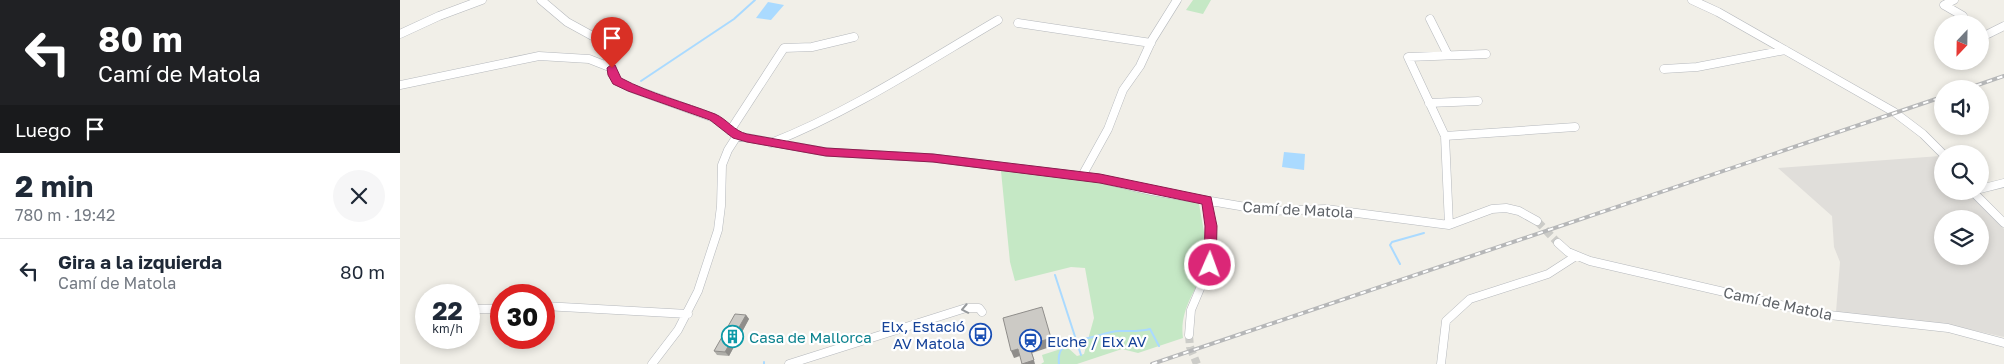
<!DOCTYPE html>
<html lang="es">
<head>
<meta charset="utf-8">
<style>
  :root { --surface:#fff; --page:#f6f6f7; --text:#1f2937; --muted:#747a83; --line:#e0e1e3 }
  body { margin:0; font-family:"Golos Text",sans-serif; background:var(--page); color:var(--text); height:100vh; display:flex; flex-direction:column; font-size:19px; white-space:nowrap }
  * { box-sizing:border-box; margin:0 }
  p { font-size:16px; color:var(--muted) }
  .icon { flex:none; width:28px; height:28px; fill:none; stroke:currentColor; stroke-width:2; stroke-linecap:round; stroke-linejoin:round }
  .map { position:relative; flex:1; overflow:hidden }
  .sheet { display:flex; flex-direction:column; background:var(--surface); width:400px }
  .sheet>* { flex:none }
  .guide { background:#202124; color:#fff; overflow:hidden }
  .needle { width:32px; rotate:202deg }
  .controls { position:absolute; left:1534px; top:15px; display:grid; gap:10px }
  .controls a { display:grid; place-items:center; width:55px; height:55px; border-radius:50%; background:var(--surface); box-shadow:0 2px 8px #0003; font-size:25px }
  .speed { position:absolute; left:15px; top:284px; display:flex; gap:10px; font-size:25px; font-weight:700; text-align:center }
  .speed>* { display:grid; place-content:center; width:65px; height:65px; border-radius:50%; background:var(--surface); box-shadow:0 2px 8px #0003; line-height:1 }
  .speed small { font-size:12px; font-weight:400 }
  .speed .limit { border:8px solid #d22; background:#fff; color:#111 }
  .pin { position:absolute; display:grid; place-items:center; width:42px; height:42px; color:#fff; margin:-51px -21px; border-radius:50% 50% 50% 0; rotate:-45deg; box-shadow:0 0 5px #0007 }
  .pin .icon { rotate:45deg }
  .me { position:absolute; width:55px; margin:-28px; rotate:2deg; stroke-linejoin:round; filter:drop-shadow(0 0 4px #0008) }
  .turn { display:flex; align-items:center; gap:18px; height:105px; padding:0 15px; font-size:22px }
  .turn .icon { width:65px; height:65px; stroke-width:2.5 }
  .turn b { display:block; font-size:35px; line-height:42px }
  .then { display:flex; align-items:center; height:48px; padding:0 15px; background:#0003; gap:10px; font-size:19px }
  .round { display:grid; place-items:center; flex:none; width:52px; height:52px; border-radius:26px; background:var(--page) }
  .headline { display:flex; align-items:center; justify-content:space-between; height:85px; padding:0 15px }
  h1 { font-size:30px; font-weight:700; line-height:38px }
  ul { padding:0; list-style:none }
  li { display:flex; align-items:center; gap:15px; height:65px; padding:0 15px; border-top:1px solid var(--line) }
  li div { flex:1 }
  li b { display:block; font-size:19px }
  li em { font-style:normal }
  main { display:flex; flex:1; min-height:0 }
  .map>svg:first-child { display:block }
  .industrial { fill:#e0deda; fill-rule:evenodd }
  .green { fill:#c5e8c5 }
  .water { fill:#aadaff }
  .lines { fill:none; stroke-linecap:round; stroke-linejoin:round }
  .stream { stroke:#aadaff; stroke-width:2 }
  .street-tunnel { stroke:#ccccc8; stroke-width:8; stroke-dasharray:8 4; stroke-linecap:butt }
  .street-casing { stroke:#b5b8bc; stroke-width:9 }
  .street { stroke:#fff; stroke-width:8 }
  .rail-casing { stroke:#b6b7b8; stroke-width:4 }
  .rail { stroke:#fff; stroke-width:2; stroke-dasharray:5.5; stroke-linecap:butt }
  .wall { fill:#afaea9 }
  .shaded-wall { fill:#8f8d8a }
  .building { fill:#cccac5; stroke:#8f8d8a }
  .oneway { stroke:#979a9d }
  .route { fill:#db2777; stroke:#8e194d }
  .labels { text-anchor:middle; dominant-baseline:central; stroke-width:4.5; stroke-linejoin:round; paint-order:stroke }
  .street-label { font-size:15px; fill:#5f6368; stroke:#fff }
  .transit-label { font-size:15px; fill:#164399; stroke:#fff; text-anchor:end }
  .culture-label { font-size:15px; fill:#0d838f; stroke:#fff; text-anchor:start }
</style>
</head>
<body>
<main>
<section class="sheet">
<div class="guide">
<div class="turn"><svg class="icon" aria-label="left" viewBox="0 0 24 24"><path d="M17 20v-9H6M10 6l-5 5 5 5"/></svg><div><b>80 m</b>Camí de Matola</div></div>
<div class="then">Luego<svg class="icon" aria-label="arrive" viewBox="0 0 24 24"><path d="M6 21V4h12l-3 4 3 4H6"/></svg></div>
</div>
<div class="headline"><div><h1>2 min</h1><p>780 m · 19:42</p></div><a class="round"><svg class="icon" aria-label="close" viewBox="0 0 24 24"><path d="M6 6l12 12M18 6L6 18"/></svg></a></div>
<ul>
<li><svg class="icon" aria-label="left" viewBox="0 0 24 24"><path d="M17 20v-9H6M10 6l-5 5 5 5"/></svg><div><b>Gira a la izquierda</b><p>Camí de Matola</p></div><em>80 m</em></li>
</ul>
</section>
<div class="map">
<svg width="1604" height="364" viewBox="0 0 1604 364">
  <rect width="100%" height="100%" fill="#f1efe8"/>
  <!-- industrial -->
  <path class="industrial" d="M1540 156 1542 159V191H1567L1604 229V337L1540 323 1455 316 1436 312 1440 262 1434 247 1432 216 1378 168ZM1542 219H1580V256H1542Z"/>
  <!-- green -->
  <path class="green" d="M793 0H811L803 14 786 10Z
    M601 171 697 178 799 204 810 265C796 287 779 311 783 338L738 353 722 349 677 364H641L644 362 642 355 667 347 677 356 684 354 694 318 685 268 671 267 615 281 610 262Z"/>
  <!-- water -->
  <path class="water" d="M368 2 384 5 371 20 356 18Z
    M884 152 905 154 904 170 882 167Z"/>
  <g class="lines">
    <!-- stream -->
    <path class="stream" d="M241 81 334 19 355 0
      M1000 264 990 245 992 242 1024 233
      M655 275 681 355
      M364 362V364
      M659 364C656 340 677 341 693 337 701 335 711 331 719 331 731 331 739 332 750 329L759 346"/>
    <!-- street-tunnel -->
    <path class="street-tunnel" d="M1137 221 1158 243
      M789 335 790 347 797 364"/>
    <defs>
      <path id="street" d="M141 0 167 22 198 39 205 48 213 75 217 81 231 88 314 118 337 136 426 152 533 158 697 178 752 191 869 211 926 209 1049 225 1092 209 1106 208 1119 211 1137 221
        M1292 0 1318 12 1494 112 1523 134 1543 154
        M1554 0 1544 5 1563 16
        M1030 19 1048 55
        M618 23 751 43
        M0 34 39 16 82 0
        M1588 34 1604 26
        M1264 69 1297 67 1385 50
        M0 85 139 56 189 59 212 68
        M1029 103 1078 101
        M330 131 384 48 412 47 454 37
        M1045 136 1175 127
        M371 143C452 111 523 64 598 20
        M682 176 708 129 723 90 740 66 752 40 777 0
        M1580 189 1604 183
        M1572 191 1604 223
        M1049 225 1045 136 1008 57 1086 54
        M1158 243 1168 252 1190 261 1420 314 1548 328 1604 343
        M144 306 288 314
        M22 308 26 309
        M69 309H101
        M789 335 791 310 810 265 811 226 807 201
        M252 364 278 330 298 291 318 230 321 206 322 165 328 150 337 136
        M389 364 566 308H579L582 312
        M1041 364 1046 321 1070 299 1148 274 1176 256"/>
    </defs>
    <!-- street casing -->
    <use href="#street" class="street-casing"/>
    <!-- street -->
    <use href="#street" class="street"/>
    <defs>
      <path id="rail" d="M1566 89 1604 76
        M752 364 1542 97"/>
    </defs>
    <!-- rail casing -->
    <use href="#rail" class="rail-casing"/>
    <!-- rail -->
    <use href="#rail" class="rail"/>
  </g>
  <!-- wall -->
  <path class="wall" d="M346 315 349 319 329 356 317 355 314 351Z"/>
  <!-- shaded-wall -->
  <path class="shaded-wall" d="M346 315 349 319 329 356 325 352Z
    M651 338 653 346 632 353 635 364H622L629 345Z
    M618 349 620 356 614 358 611 351Z"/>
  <!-- building -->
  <path class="building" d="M642 307 651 338 629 345 634 360 622 364 618 349 611 351 603 318Z
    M335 314 346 315 325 352 314 351Z"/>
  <!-- one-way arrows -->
  <defs><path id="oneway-chevron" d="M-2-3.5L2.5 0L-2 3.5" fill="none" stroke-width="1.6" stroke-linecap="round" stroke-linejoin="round" transform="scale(1.25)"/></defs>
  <use class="oneway" href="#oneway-chevron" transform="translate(565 309) rotate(169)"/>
  <!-- route -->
  <path class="route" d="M212 64 215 65 221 78C251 94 284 102 315 114 327 119 334 131 347 134L426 148 533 154 700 174 811 197 817 226 816 265 815 269H806L804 265 805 226 802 204 700 183 533 162 426 156 347 142 333 138 310 120 228 91 213 84 208 75 207 68Z"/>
  <!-- icons -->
  <defs>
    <symbol id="bus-ring" viewBox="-11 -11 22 22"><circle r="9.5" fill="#fff" stroke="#1a4fb4" stroke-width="1.5"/><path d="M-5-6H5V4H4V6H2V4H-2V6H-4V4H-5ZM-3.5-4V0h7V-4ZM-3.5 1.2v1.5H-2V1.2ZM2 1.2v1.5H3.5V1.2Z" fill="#1a4fb4"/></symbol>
    <symbol id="building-ring" viewBox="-11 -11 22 22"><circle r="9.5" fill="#fff" stroke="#0f9aa8" stroke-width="1.5"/><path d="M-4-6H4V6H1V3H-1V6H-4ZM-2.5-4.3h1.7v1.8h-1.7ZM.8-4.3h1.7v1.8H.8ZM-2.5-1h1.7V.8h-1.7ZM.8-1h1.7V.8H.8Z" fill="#0f9aa8"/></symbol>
    <symbol id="station-ring" viewBox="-11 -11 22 22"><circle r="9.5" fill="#fff" stroke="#1a4fb4" stroke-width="1.5"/><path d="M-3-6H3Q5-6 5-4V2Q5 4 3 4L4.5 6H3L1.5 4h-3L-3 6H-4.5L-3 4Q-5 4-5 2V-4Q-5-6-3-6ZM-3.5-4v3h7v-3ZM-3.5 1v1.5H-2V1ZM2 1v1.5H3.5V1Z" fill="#1a4fb4"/></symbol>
  </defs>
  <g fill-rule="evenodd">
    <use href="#bus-ring" x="568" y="322" width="25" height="25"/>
    <use href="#building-ring" x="320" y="324" width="25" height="25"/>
    <use href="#station-ring" x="618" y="328" width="25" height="25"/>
  </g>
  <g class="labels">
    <!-- street labels -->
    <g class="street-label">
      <text transform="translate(898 209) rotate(3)">Camí de Matola</text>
      <text transform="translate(1378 303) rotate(12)">Camí de Matola</text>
    </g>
    <!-- transit labels -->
    <g class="transit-label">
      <text x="565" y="326">Elx, Estació<tspan x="565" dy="17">AV Matola</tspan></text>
      <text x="647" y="341" text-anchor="start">Elche / Elx AV</text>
    </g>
    <!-- culture labels -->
    <g class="culture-label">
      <text x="349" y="337">Casa de Mallorca</text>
    </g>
  </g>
</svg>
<div class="controls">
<a><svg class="needle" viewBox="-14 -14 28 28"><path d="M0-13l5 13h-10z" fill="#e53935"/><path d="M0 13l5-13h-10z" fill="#747a83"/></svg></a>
<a><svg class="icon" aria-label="sound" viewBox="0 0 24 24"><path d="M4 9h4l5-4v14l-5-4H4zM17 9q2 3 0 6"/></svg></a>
<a><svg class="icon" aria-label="search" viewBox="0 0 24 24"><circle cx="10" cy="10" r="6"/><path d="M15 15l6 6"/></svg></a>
<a><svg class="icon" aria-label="layers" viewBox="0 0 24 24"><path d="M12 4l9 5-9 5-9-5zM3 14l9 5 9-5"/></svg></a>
</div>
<div class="speed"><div>22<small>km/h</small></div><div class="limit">30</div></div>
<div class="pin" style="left:212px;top:68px;background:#d93025"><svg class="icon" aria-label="arrive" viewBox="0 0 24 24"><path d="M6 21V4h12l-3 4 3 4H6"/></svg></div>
<svg class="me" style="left:810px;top:265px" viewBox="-20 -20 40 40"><circle r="17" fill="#db2777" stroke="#fff" stroke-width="3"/><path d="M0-11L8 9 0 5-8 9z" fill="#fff"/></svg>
</div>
</main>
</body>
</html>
